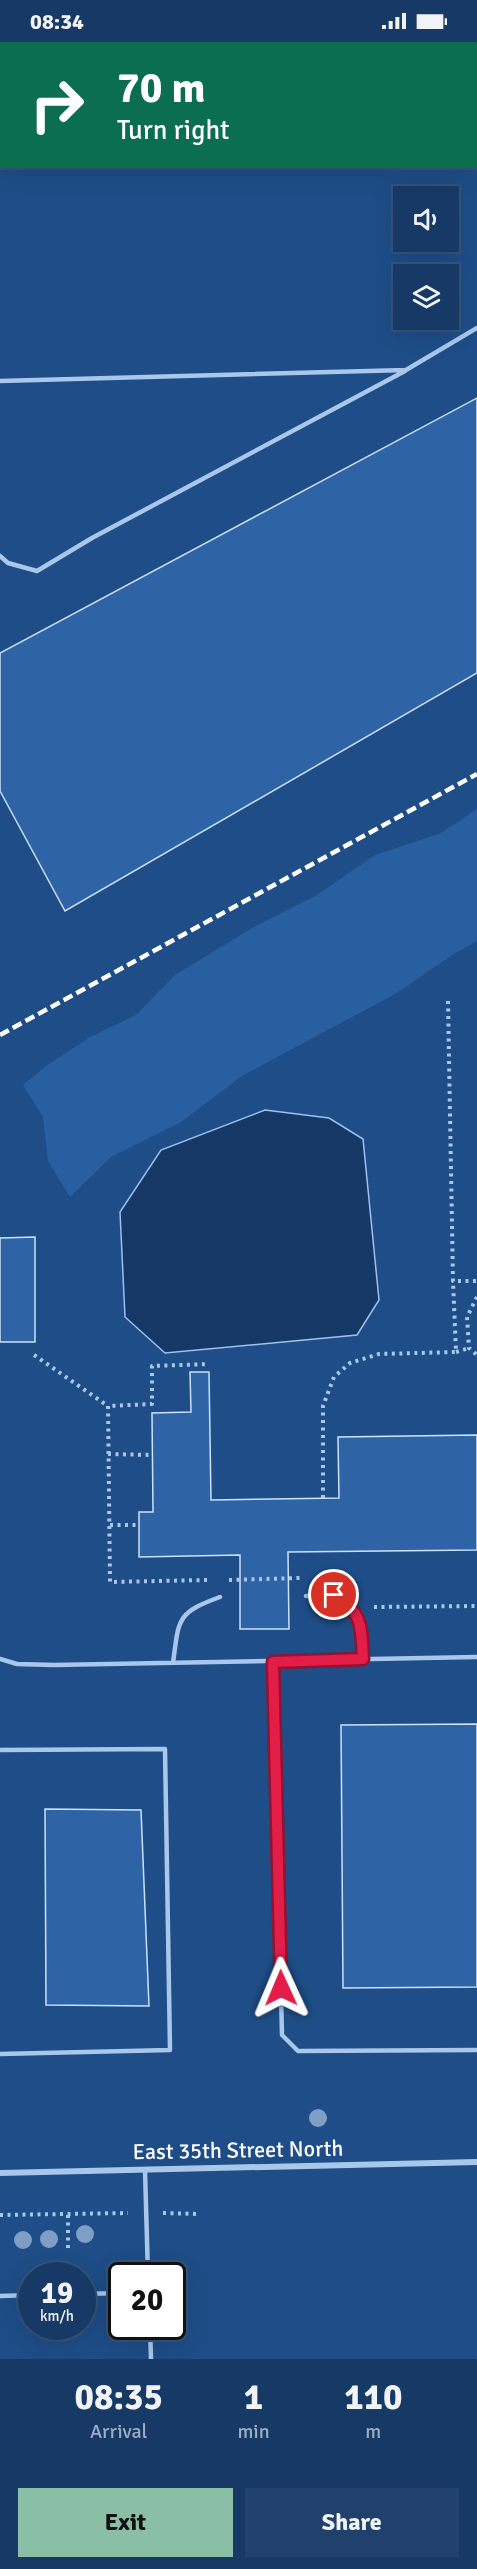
<!DOCTYPE html>
<html lang="en">
<head>
<meta charset="utf-8">
<style>
  :root { --surface:#163a65; --page:#1f416b; --text:#f1f3f6; --muted:#9eadbf; --line:#355479; --accent:#8abfa5 }
  body { margin:0; font-family:Signika,sans-serif; background:var(--page); color:var(--text); height:100vh; display:flex; flex-direction:column; font-size:22px; white-space:nowrap }
  * { box-sizing:border-box; margin:0 }
  p { font-size:20px; color:var(--muted) }
  .icon { flex:none; width:33px; height:33px; fill:none; stroke:currentColor; stroke-width:2; stroke-linecap:round; stroke-linejoin:round }
  .map { position:relative; height:2317px; overflow:hidden }
  .panel { display:flex; flex-direction:column; background:var(--surface); flex:1 }
  .panel>* { flex:none }
  .hud { position:absolute; left:0px; top:0px; width:477px; height:126px; box-shadow:0 6px 24px #0002,0 0 0 2px var(--line); background:#0b6e4f; color:#fff; overflow:hidden }
  .controls { position:absolute; left:393px; top:144px; display:grid; gap:12px }
  .controls a { display:grid; place-items:center; width:66px; height:66px; border-radius:0px; background:var(--surface); box-shadow:0 6px 24px #0002,0 0 0 2px var(--line); font-size:30px }
  .speed { position:absolute; left:18px; top:2220px; display:flex; gap:12px; font-size:30px; font-weight:700; text-align:center }
  .speed>* { display:grid; place-content:center; width:78px; height:78px; border-radius:50%; background:var(--surface); box-shadow:0 6px 24px #0002,0 0 0 2px var(--line); line-height:1 }
  .speed small { font-size:15px; font-weight:400 }
  .speed .limit { border:3px solid #111; border-radius:9px; background:#fff; color:#111 }
  .pin { position:absolute; display:grid; place-items:center; width:51px; height:51px; color:#fff; margin:-26px; border:3px solid #fff; border-radius:50%; box-shadow:0 2px 6px #0007 }
  .me { position:absolute; width:66px; margin:-33px; rotate:359deg; stroke-linejoin:round; filter:drop-shadow(0 0 4px #0008) }
  .turn { display:flex; align-items:center; gap:21px; height:126px; padding:0 18px; font-size:27px }
  .turn .icon { width:78px; height:78px; stroke-width:2.5 }
  .turn b { display:block; font-size:42px; line-height:51px }
  .eta { display:flex; justify-content:space-evenly; align-items:center; height:102px; text-align:center }
  .eta b { font-size:36px; font-weight:800; line-height:42px }
  .button { display:flex; gap:12px; margin-top:auto; padding:12px 18px }
  .button a { flex:1; height:69px; border-radius:0px; background:var(--accent); color:#111; font-size:24px; font-weight:800; line-height:69px; text-align:center }
  .button a+a { background:var(--page); color:var(--text) }
  .status { display:flex; justify-content:space-between; align-items:center; height:42px; padding:0 30px; background:var(--surface); direction:ltr }
  .status svg { height:16px; fill:currentColor }
  .map>svg:first-child { display:block }
  .green { fill:#285fa0 }
  .water { fill:#153866; stroke:#9bc2ec; stroke-width:1.5 }
  .building { fill:#2e64a5; stroke:#cde1f8; stroke-width:1.5 }
  .lines { fill:none; stroke-linecap:round; stroke-linejoin:round }
  .path { stroke:#a8c7eb; stroke-width:4; stroke-dasharray:3 4.5; stroke-linecap:butt }
  .lane { stroke:#a8c7eb; stroke-width:4.5 }
  .street { stroke:#a8c7eb; stroke-width:6 }
  .rail { stroke:#fff; stroke-width:4.5; stroke-dasharray:10 4.5; stroke-linecap:butt }
  .tree { fill:#7e9ec5 }
  .route-casing { stroke:#92132f; stroke-width:15 }
  .route { stroke:#e11d48; stroke-width:10 }
  .labels { text-anchor:middle; dominant-baseline:central; stroke-width:6; stroke-linejoin:round; paint-order:stroke }
  .street-label { font-size:22px; fill:#fff; stroke:#1e4d87 }
</style>
</head>
<body>
<div class="status"><b>08:34</b><svg viewBox="0 0 49 12"><path d="M0 12V9h3v3zM5 12V6h3v6zM10 12V3h3v9zM15 12V0h3v12zM26 1h20v11H26zM47 4h2v5h-2z"/></svg></div>
<div class="map">
<svg width="477" height="2317" viewBox="0 0 477 2317">
  <rect width="100%" height="100%" fill="#1e4d87"/>
  <!-- green -->
  <path class="green" d="M477 767V899L454 912 395 952 242 1034 181 1080 111 1115 70 1155 48 1119 43 1075 23 1043 46 1024 90 995 136 973 175 933 252 886 317 853 375 813 441 791Z"/>
  <!-- water -->
  <path class="water" d="M265 1068 329 1076 363 1097 379 1258 357 1293 165 1311 125 1275 120 1170 161 1108Z"/>
  <!-- building -->
  <path class="building" d="M477 356V631L65 869 0 749V611Z
    M35 1195V1300H0V1196Z
    M190 1330H209L211 1458 339 1456 338 1395 477 1393V1508L288 1510 289 1587H240V1513L139 1515V1470H153L152 1371 191 1370Z
    M477 1682V1945L343 1946 341 1683Z
    M45 1767 141 1768 149 1964 46 1963Z"/>
  <g class="lines">
    <!-- path -->
    <path class="path" d="M448 959 453 1239H477
      M477 1255 467 1275 469 1306 477 1313
      M456 1310 469 1306
      M34 1313 108 1364
      M108 1412 153 1413
      M323 1456V1364L334 1335 350 1321 379 1312 456 1310 453 1239
      M110 1483H139
      M207 1538 110 1540 108 1364 152 1362V1324L209 1322
      M229 1538 300 1536
      M374 1565 477 1564
      M163 2171 200 2172
      M0 2173 128 2171
      M68 2173V2207"/>
    <!-- lane -->
    <path class="lane" d="M0 339 406 328 477 286
      M0 514 8 521 37 529 92 496 405 329
      M306 1554C314 1553 326 1551 334 1553 363 1561 361 1594 363 1617
      M0 1617 17 1622 54 1623 477 1615
      M273 1620 282 1993 298 2009 477 2008
      M173 1621C179 1577 176 1571 220 1555
      M0 1708 165 1707 170 2008 0 2012
      M145 2128 148 2234
      M82 2252 122 2251
      M0 2254 32 2253
      M150 2284 151 2317"/>
    <!-- street -->
    <path class="street" d="M0 2131 477 2120"/>
    <!-- rail -->
    <path class="rail" d="M0 993 477 732"/>
  </g>
  <!-- trees -->
  <g class="tree">
    <circle cx="318" cy="2076" r="9"/>
    <circle cx="85" cy="2192" r="9"/>
    <circle cx="49" cy="2197" r="9"/>
    <circle cx="23" cy="2198" r="9"/>
  </g>
  <g class="lines">
    <defs>
      <path id="route" d="M281 1946 273 1620 363 1617C361 1587 364 1570 334 1553"/>
    </defs>
    <!-- route casing -->
    <use href="#route" class="route-casing"/>
    <!-- route -->
    <use href="#route" class="route"/>
  </g>
  <g class="labels">
    <!-- street labels -->
    <g class="street-label">
      <text transform="translate(238 2108) rotate(-1)">East 35th Street North</text>
    </g>
  </g>
</svg>
<div class="controls">
<a><svg class="icon" aria-label="sound" viewBox="0 0 24 24"><path d="M4 9h4l5-4v14l-5-4H4zM17 9q2 3 0 6"/></svg></a>
<a><svg class="icon" aria-label="layers" viewBox="0 0 24 24"><path d="M12 4l9 5-9 5-9-5zM3 14l9 5 9-5"/></svg></a>
</div>
<div class="speed"><div>19<small>km/h</small></div><div class="limit">20</div></div>
<div class="pin" style="left:334px;top:1553px;background:#d93025"><svg class="icon" aria-label="arrive" viewBox="0 0 24 24"><path d="M6 21V4h12l-3 4 3 4H6"/></svg></div>
<svg class="me" style="left:281px;top:1946px" viewBox="-20 -20 40 40"><path d="M0-17L14 15 0 8-14 15z" fill="#e11d48" stroke="#fff" stroke-width="4"/></svg>
<div class="hud">
<div class="turn"><svg class="icon" aria-label="right" viewBox="0 0 24 24"><path d="M7 20v-9h11M14 6l5 5-5 5"/></svg><div><b>70 m</b>Turn right</div></div>
</div>
</div>
<section class="panel">
<div class="eta">
<div><b>08:35</b><p>Arrival</p></div>
<div><b>1</b><p>min</p></div>
<div><b>110</b><p>m</p></div>
</div>
<div class="button"><a>Exit</a><a>Share</a></div>
</section>
</body>
</html>
